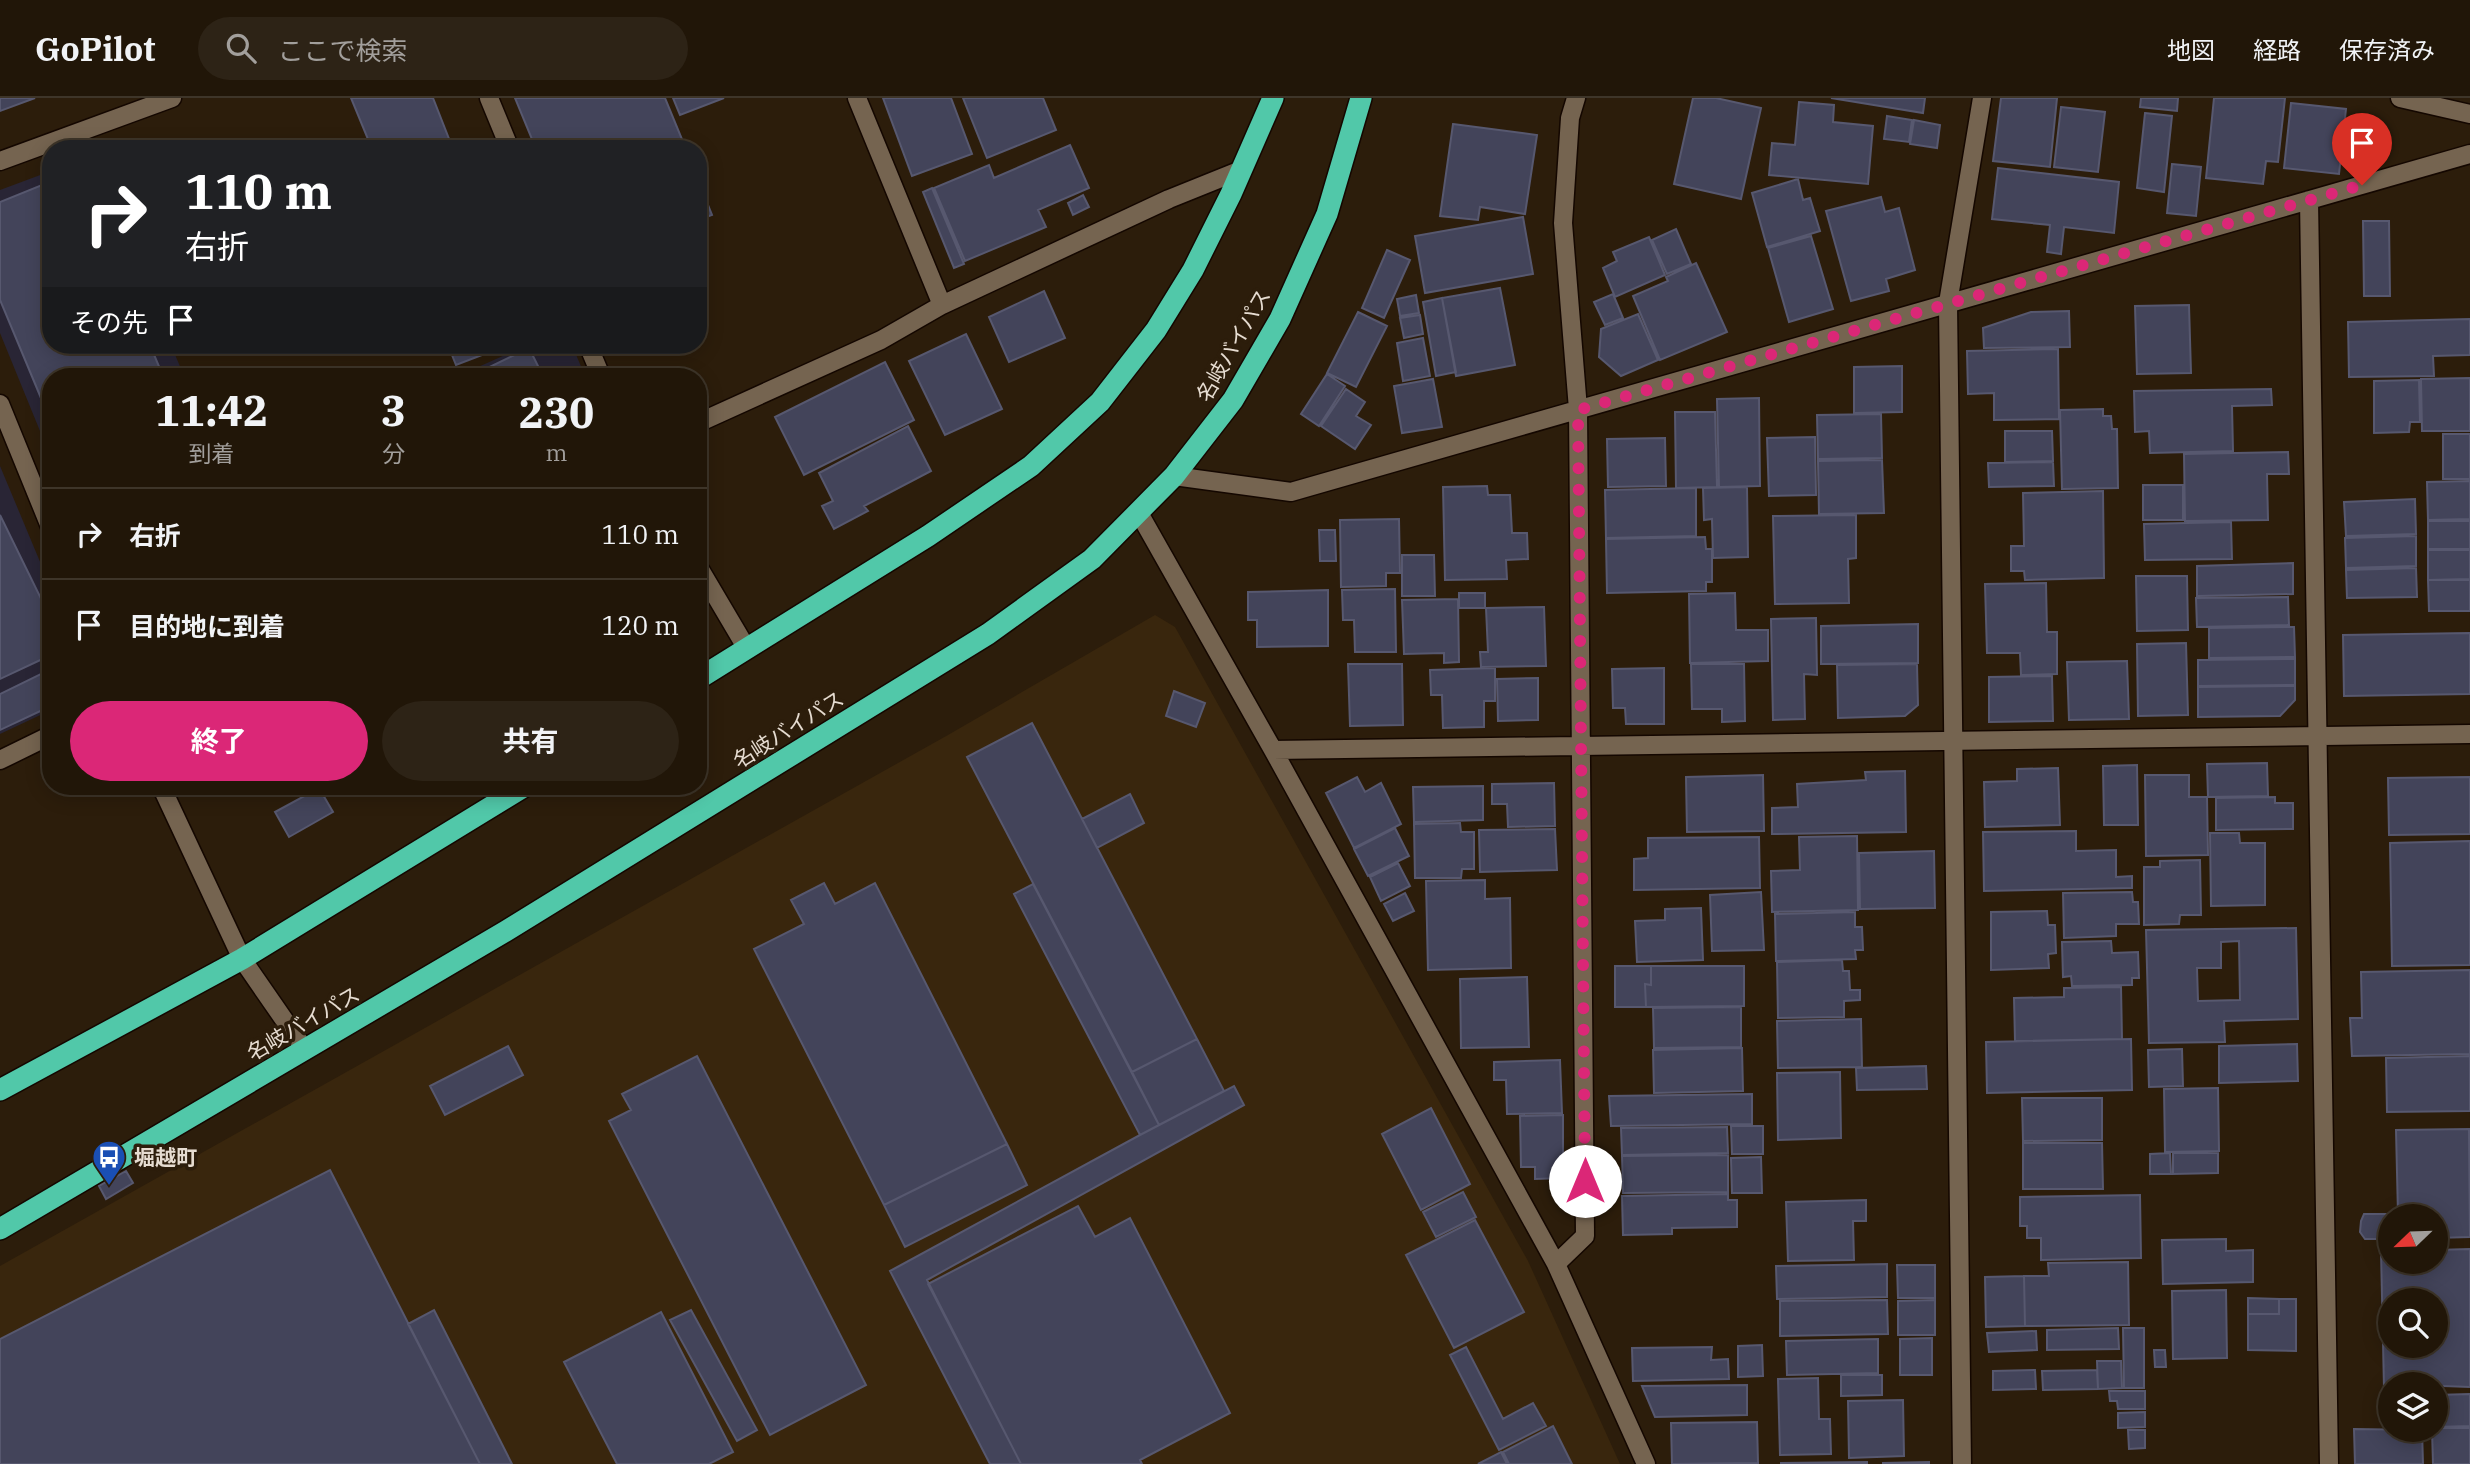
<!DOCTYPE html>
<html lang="ja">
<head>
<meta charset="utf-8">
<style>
  :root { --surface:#211608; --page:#2d2316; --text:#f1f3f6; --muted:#a29f9c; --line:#3e3529; --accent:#db2777 }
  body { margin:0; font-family:"IBM Plex Serif","Noto Sans JP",serif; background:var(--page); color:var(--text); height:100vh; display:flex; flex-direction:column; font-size:26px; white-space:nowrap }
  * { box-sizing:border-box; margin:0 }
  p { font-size:23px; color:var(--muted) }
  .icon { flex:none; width:38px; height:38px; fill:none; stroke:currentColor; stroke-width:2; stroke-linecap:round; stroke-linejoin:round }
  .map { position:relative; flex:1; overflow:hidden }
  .sheet { position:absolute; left:42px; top:270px; width:665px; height:427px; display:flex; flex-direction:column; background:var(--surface); border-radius:28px; box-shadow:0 4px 18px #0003,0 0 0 2px var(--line) }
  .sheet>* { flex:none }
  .hud { position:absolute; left:42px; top:42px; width:665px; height:214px; border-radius:28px; box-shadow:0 4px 18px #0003,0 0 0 2px var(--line); background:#202124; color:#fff; overflow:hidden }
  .needle { width:46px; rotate:247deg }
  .tools { position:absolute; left:2378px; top:1106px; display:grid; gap:14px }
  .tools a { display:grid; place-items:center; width:70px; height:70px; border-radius:50%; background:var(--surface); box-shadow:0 4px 18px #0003,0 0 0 2px var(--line); font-size:35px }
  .pin { position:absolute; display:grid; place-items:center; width:60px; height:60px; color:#fff; margin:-72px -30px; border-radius:50% 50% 50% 0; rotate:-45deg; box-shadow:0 0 7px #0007 }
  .pin .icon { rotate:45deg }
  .me { position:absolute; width:77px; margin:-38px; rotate:0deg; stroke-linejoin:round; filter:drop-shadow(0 0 5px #0008) }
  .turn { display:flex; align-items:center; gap:24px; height:147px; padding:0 28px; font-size:32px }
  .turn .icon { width:91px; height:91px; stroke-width:2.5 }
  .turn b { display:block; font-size:49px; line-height:60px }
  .then { display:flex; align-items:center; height:66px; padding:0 28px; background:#0003; gap:14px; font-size:26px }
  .eta { display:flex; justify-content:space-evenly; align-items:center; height:119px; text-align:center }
  .eta b { font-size:42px; font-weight:700; line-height:49px }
  .button { display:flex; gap:14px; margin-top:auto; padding:14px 28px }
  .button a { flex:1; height:80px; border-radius:42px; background:var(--accent); color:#fff; font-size:28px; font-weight:700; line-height:80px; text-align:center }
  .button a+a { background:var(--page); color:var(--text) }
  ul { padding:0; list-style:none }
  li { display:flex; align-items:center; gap:21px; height:91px; padding:0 28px; border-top:2px solid var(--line) }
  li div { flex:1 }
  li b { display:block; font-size:26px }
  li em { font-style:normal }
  header { display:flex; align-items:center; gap:42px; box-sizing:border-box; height:98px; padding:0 35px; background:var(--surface); border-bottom:2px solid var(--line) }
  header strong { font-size:33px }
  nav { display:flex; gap:38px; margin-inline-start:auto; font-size:24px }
  .search { width:490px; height:63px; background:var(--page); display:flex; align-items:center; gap:18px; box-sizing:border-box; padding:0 24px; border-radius:38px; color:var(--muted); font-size:26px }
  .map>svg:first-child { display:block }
  .built { fill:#39260d }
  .education { fill:#292535 }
  .building { fill:#43445a; stroke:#57586f; stroke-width:2; fill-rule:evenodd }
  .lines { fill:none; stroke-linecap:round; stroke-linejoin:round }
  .minor-casing { stroke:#140700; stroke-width:21 }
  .highway-casing { stroke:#140700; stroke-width:24 }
  .minor { stroke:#756450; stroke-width:18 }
  .highway { stroke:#51c8a9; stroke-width:21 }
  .route { stroke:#db2777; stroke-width:12; stroke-dasharray:0 21.6 }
  .labels { text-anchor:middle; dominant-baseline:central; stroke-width:7; stroke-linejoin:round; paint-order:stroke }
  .street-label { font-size:21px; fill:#e6dcd1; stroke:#2c1d0b }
  .poi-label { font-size:21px; font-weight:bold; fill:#e6dcd1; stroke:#2c1d0b; text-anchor:start }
</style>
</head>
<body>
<header>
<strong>GoPilot</strong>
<div class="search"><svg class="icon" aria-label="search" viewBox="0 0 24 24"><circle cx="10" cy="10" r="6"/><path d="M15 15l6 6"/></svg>ここで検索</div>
<nav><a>地図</a><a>経路</a><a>保存済み</a></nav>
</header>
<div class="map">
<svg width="2470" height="1366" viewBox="0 0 2470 1366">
  <rect width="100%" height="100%" fill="#2c1d0b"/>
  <!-- built -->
  <path class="built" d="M1155 517 1175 529 1528 1163 1620 1366H0V1168L948 637Z"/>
  <!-- education -->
  <path class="education" d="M51 73V247H171L184 278H51V360L0 235V92Z
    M527 247H572L585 278H458Z
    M0 368 51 490V612L0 636Z"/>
  <!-- building -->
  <path class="building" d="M0 0H35L0 13Z
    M351 0H433L453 51H372Z
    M515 0H665L686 51H536Z
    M673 0H724L680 17Z
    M883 0H951L972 56 912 78Z
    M963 0H1043L1056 32 987 60Z
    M1693 0H1716L1761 10 1741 101 1674 86Z
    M1831 0H1925L1923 15Z
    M2001 0H2057L2050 69 1993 63Z
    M2141 0H2178L2177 13 2140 9Z
    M2214 0H2285L2278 64 2266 63 2263 86 2206 80Z
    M1799 4 1834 7 1833 24 1873 28 1868 86 1769 77 1772 45 1795 47Z
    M2291 5 2346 11 2339 76 2284 70Z
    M2061 9 2105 14 2098 74 2054 69Z
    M2145 15 2172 18 2164 94 2137 90Z
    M1887 18 1912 22 1909 44 1884 41Z
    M1914 22 1940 27 1937 50 1910 46Z
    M1453 26 1537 37 1525 116 1480 109 1478 122 1440 118Z
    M2354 28 2383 32 2379 66 2350 62Z
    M1070 47 1089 90 1038 112 1046 129 965 163 934 90 989 67 994 80Z
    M2172 66 2201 69 2196 118 2167 115Z
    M1998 70 2119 84 2114 135 2064 129 2061 156 2047 154 2050 127 1992 121Z
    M1798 81 1803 102 1810 100 1820 133 1767 149 1752 95Z
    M698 82 712 117 698 122Z
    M42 87 51 110V247H150L163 278H51V324L0 202V104Z
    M932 90 964 166 954 170 923 94Z
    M1083 97 1089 109 1073 117 1068 105Z
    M1881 99 1885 114 1899 110 1915 172 1886 181 1889 193 1851 203 1826 113Z
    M1523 119 1533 176 1425 195 1415 138Z
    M2363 123H2389L2390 198H2364Z
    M1676 131 1691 166 1667 176 1652 142Z
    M1811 138 1833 211 1789 224 1768 150Z
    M1649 139 1665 177 1615 199 1603 170 1617 163 1613 154Z
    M1387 152 1410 162 1384 220 1362 210Z
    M1696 165 1727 234 1660 262 1633 198 1668 183 1666 179Z
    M1500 190 1515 267 1456 278 1442 200Z
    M1044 193 1065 240 1009 264 989 219Z
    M1613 196 1623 220 1605 227 1594 204Z
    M1416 197 1419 215 1400 218 1397 201Z
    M1442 200 1456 274 1436 278 1423 204Z
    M2189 207 2191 275 2137 276 2135 208Z
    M2069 213 2070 249 1984 250 1983 230 2031 214Z
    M1358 214 1387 228 1356 289 1327 275Z
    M1638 216 1658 262 1621 278 1599 259 1601 231Z
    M1420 217 1423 236 1404 240 1400 220Z
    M2470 221V257L2433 258 2434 278 2349 279 2348 224Z
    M966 236 1002 311 945 337 909 263Z
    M1423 240 1430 278 1403 283 1397 245Z
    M448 247H508L456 267Z
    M529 250 543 278H471Z
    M2058 251 2059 321 1994 322V295L1968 296 1967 253Z
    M885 264 914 322 804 377 775 319Z
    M1902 268V314L1854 315V269Z
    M1327 276 1345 288 1319 328 1301 316Z
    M2470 280V333H2422L2421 281Z
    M1433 281 1442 329 1402 335 1394 288Z
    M2419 282 2420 324H2410L2409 334 2374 335V283Z
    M1346 291 1365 304 1356 318 1371 327 1355 351 1321 328Z
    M2271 291 2272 307 2232 308 2233 353 2150 355 2149 333 2135 334 2134 293Z
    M1759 300 1760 388 1719 389 1717 301Z
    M2103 311V318H2111L2112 331H2117L2118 390 2062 391 2060 312Z
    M1675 314H1715L1717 389 1676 390Z
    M1881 316 1882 360 1818 361 1817 317Z
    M908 328 931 373 864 408 868 413 834 431 822 408 833 403 819 375Z
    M2005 333H2052L2053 363 2005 364Z
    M2443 336H2470V381H2443Z
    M1815 339 1816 397 1769 398 1767 340Z
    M1665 340 1666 388 1608 389 1607 341Z
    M2288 354 2289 376H2267L2268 422 2185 423 2184 356Z
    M1882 362 1884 415 1819 416 1818 363Z
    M2053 364 2054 388 1989 389 1988 365Z
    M2470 383V421L2428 422 2427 384Z
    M2143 387H2183V422H2143Z
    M1487 388 1488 397H1510L1512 435H1527L1528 461 1506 462 1507 481 1445 482 1443 389Z
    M1747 389 1748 459 1713 460 1712 421 1704 422 1703 390Z
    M1696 390V438L1606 440 1605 392Z
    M2103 393 2104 480 2025 482 2024 473H2011V448H2024L2023 395Z
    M2415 401 2416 436 2346 438 2344 404Z
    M0 417 51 521V557L0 581Z
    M1856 417V460L1848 461 1849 505 1775 506 1773 418Z
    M1399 421 1400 475H1386V488L1341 489 1340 422Z
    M2428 423H2470V451H2428Z
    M2231 424 2232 461 2145 462 2144 426Z
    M1319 432H1335L1336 463H1320Z
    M2416 438V468L2346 470 2345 440Z
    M1705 439 1706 451H1712V484H1706V493L1607 495 1606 441Z
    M2428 452H2470V481L2428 482Z
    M1402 457H1434L1435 498H1402Z
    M2293 465V496L2197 498V468Z
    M2416 470 2417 499 2347 500 2346 472Z
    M2136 478H2187L2188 532 2137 533Z
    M2428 482H2470V513H2429Z
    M2046 485 2047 534H2057V576L2021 577 2020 555H1987L1985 486Z
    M1395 491 1396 554H1355L1354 522H1343L1342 492Z
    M1328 492V548L1257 549V522H1248V494Z
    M1459 495H1485V510H1459Z
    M1735 495 1736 532H1768V563L1690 565 1689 496Z
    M2288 499 2289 527 2197 529 2196 500Z
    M1458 501 1459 564 1444 565V555L1404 556 1402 502Z
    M1544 509 1546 568 1481 569 1480 554H1488L1486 510Z
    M1816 520 1817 577 1804 576 1805 621 1773 622 1771 521Z
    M1918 526V565L1821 566V528Z
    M2294 529 2295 559 2209 560V530Z
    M2470 535V596L2344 598 2343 537Z
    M2186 545 2188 617 2138 618 2137 546Z
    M2295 561V587L2198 588V562Z
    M2127 563 2129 621 2069 622 2067 564Z
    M1348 566H1402L1403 627 1350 628Z
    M1691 566H1744L1745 623 1722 624V611H1692Z
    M1917 566 1918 607 1905 618 1838 620 1837 567Z
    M1495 570V603H1484V629L1443 630 1442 597H1431L1430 572Z
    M1664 570V626H1626L1625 610H1613L1612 571Z
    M51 571V608L0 632V596Z
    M2052 578 2053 623 1989 624V579Z
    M1538 580V622L1498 623 1497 581Z
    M2295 588V602L2280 618 2198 619V589Z
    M1174 593 1205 605 1196 629 1166 618Z
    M1032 625 1197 941 1132 974 967 659Z
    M2267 665 2268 698 2208 699 2207 666Z
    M2137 667 2138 727H2104L2103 668Z
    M2058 670 2060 727 1985 729 1984 684 2017 683V671Z
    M1905 673 1906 734 1772 736V710L1798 709 1797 686 1866 682 1865 674Z
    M1763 677 1764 733 1687 734 1686 679Z
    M2145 677H2189V699H2207L2208 757 2146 758Z
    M1357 679 1365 694 1381 685 1401 726 1354 750 1326 695Z
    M2470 679V736L2389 737 2388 680Z
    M1554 685 1555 728 1508 729 1507 706H1492V686Z
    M1483 688V722L1414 724 1413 689Z
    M319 690 333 714 289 739 275 714Z
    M1130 696 1144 725 1097 750 1082 721Z
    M2275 699V705H2293V731L2216 732V700Z
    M1460 725 1461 734H1474V771H1462L1461 780H1415L1414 726Z
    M1395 730 1409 758 1368 778 1354 751Z
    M1555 731 1557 772 1480 774 1479 732Z
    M2076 733V753L2116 752V779L2132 778V790L1984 793 1983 734Z
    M2210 735H2239L2240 745H2265V807L2211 808Z
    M1857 738 1858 812 1772 814 1771 773 1800 772 1799 739Z
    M1759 739 1760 790 1634 792V761L1648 760V740Z
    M2470 743V867L2392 868 2390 745Z
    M1934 753 1935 810 1860 811 1859 755Z
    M2200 762 2201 817H2180L2179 826 2144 827V769H2160V763Z
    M1398 765 1410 788 1381 803 1370 779Z
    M1485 782V801L1510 800 1511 870 1428 872 1426 783Z
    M824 785 835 806 875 785 1007 1046 884 1107 754 851 804 826 791 802Z
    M1033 786 1159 1027 1140 1037 1014 796Z
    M1761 794 1764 852 1712 853 1710 797Z
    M2132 794 2133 804H2138L2139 826H2116V838L2064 840 2063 795Z
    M1405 795 1414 813 1393 823 1384 806Z
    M1701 810 1703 862 1637 864 1635 823 1665 822V811Z
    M2047 813 2048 827H2055L2056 855 2048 856 2049 870 1991 872V814Z
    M1855 814V829H1862L1863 852H1855L1856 861 1776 863 1775 816Z
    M2296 830 2298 921 2224 923 2225 944 2149 945 2146 832ZM2239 843 2240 902 2198 903 2197 870H2221V844Z
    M2111 843 2112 855 2138 854 2139 880H2132V887L2072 888 2071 878 2063 879 2062 844Z
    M1842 862 1843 873H1849L1850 892H1860V902L1844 903V919L1778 920 1777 864Z
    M1615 868H1651V887L1645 886 1646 909H1615Z
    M1651 868H1744V908L1646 909 1645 886 1651 887Z
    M2470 872V956L2352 958 2350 920H2362L2361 874Z
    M1527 879 1529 949 1461 950 1460 881Z
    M2121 889 2122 941 2015 943 2014 900 2064 899V890Z
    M1741 909V949L1654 950 1653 910Z
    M1861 921 1862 969 1778 970 1777 923Z
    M1197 941 1224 993 1159 1027 1132 974Z
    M2131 941 2132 992 1987 995 1986 944Z
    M2297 946 2298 983 2219 985V948Z
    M508 948 523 977 445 1017 430 988Z
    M1742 950 1743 993 1654 995 1653 952Z
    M2182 951 2183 988 2149 989 2148 952Z
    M697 958 866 1287 770 1337 609 1023 631 1012 622 996Z
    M2470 958V1013L2387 1014 2386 960Z
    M1560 962 1562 1015 1507 1016 1506 982H1494V964Z
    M1926 968 1927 991 1857 992 1856 970Z
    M1840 974 1841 1040 1778 1042 1777 975Z
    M1234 988 1244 1007 927 1182 1021 1366H990L890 1173 1140 1037Z
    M2218 990 2219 1053 2165 1054 2164 991Z
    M1752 996V1026L1611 1028 1609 998Z
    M2022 1000H2102V1042L2023 1043Z
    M1431 1010 1470 1086 1421 1112 1382 1036Z
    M1563 1017V1080L1535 1081V1069H1521L1520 1018Z
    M1731 1028H1763V1056H1732Z
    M1727 1029 1728 1055 1622 1057 1621 1030Z
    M2469 1031 2470 1139 2436 1140V1118H2390V1141H2365L2360 1134 2361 1123 2364 1116H2398L2396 1032Z
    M2023 1045H2102L2103 1091H2023Z
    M1007 1046 1027 1087 905 1149 884 1107Z
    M2170 1055 2171 1076H2150V1056Z
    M2173 1055H2218V1075L2173 1076Z
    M1728 1057V1094L1623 1095 1622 1058Z
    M1761 1059 1762 1095H1732L1731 1060Z
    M330 1072 480 1366H0V1241Z
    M126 1073 133 1085 106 1101 99 1088Z
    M1463 1094 1476 1119 1436 1139 1423 1114Z
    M1728 1096V1102H1737V1129L1672 1130V1136L1623 1137 1622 1098Z
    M2140 1097 2141 1160 2041 1162V1140H2027V1128H2020V1099Z
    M1866 1102V1123H1853L1854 1162 1788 1163 1786 1104Z
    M1078 1108 1095 1139 1130 1120 1230 1315 1140 1362 1142 1366H1021L928 1186Z
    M1475 1122 1524 1214 1454 1250 1406 1157Z
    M2226 1141V1153L2253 1152V1184L2163 1186 2162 1142Z
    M2470 1151V1289L2390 1286V1290H2384L2381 1153H2390V1164H2436V1152ZM2390 1202H2436V1248H2390Z
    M2128 1164 2129 1227 2025 1228 2024 1178H2049L2048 1165Z
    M1887 1166V1199L1777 1201 1776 1168Z
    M1897 1167H1935V1200H1898Z
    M2024 1178 2025 1228 1986 1229 1985 1179Z
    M2226 1192 2227 1260 2173 1261 2172 1193Z
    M2248 1200 2279 1201V1216H2248Z
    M2279 1201H2296V1253L2248 1252V1216H2279Z
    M1887 1202 1888 1236 1780 1238V1203Z
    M1935 1202V1237H1898V1203Z
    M434 1212 512 1366H480L408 1226Z
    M691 1212 757 1332 737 1343 670 1222Z
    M661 1214 733 1354 709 1366H617L564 1264Z
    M2118 1230 2119 1251 2047 1252V1232Z
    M2123 1230H2144V1290H2124Z
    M2036 1233 2037 1252 1989 1254 1987 1235Z
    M1932 1240V1277H1900V1241Z
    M1878 1241V1275L1787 1277 1786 1243Z
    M1762 1247 1763 1278 1738 1279V1248Z
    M1466 1249 1503 1321 1533 1305 1546 1328 1499 1352 1450 1257Z
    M1712 1249 1711 1262 1728 1261 1729 1281 1633 1283 1632 1250Z
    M2154 1252H2165L2166 1269H2155Z
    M2097 1263H2121L2122 1290 2098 1291Z
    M2035 1272 2036 1291 1993 1292V1273Z
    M2097 1272 2098 1291 2043 1292 2042 1273Z
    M1841 1277H1882V1297L1841 1298Z
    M1818 1280 1819 1321H1830L1831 1356 1780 1357 1778 1281Z
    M1747 1287V1317L1655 1319 1642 1288Z
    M2109 1293H2145V1311H2118L2117 1303H2110Z
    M2470 1296V1328L2436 1329V1297Z
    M1903 1302 1904 1358 1849 1360 1848 1303Z
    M2145 1314V1329L2118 1330V1315Z
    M1757 1324 1758 1365 1672 1366 1671 1325Z
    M1553 1328 1572 1366H1509L1503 1354Z
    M2436 1330H2470V1366H2433L2432 1332Z
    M2354 1331 2422 1332 2423 1366H2355Z
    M2128 1332H2145V1350L2129 1351Z
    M1501 1354 1507 1366H1478Z
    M1867 1364V1366H1781V1365Z
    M1929 1364V1366H1883V1365Z"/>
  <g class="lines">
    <defs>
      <path id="minor" d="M489 0 510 51
        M857 0 942 207
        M2400 0 2470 16
        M0 63 172 0
        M2309 102 2329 1366
        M588 247 601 278
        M0 306 51 431
        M698 325 881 242 942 207 1169 101 1241 72
        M1174 378 1291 394 2470 56
        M1139 415 1273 652 1556 1166 1646 1366
        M698 468 747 551
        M1273 652 2470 636
        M0 662 51 637
        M161 688 242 861 305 952
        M1556 1166 1585 1138 1578 311 1563 125 1570 20 1576 0
        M1962 1366 1948 205 1982 0"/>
      <path id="highway" d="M698 581 928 438 1031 368 1100 304 1156 232 1193 172 1231 96 1273 0
        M0 992 242 861 525 688
        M0 1131 506 833 988 536 1092 461 1174 378 1233 302 1280 221 1327 116 1361 0"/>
    </defs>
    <!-- minor casing -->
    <use href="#minor" class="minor-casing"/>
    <!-- highway casing -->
    <use href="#highway" class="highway-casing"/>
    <!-- minor -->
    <use href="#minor" class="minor"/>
    <!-- highway -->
    <use href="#highway" class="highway"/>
  </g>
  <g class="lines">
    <!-- route -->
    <path class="route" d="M1585 1083 1578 312 2362 87"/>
  </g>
  <!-- icons -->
  <defs>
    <symbol id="bus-pin" viewBox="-11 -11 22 30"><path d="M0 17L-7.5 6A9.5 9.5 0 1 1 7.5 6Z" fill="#1a4fb4" stroke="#2c1d0b"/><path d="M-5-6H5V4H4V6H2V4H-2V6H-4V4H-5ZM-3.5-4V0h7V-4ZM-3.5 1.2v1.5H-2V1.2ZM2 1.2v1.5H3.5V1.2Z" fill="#fff"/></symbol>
  </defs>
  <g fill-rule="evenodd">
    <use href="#bus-pin" x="90" y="1040" width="38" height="52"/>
  </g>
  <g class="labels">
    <!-- street labels -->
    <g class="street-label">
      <text transform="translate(1233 247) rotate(-60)">名岐バイパス</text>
      <text transform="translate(788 631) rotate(-32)">名岐バイパス</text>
      <text transform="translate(303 925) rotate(-30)">名岐バイパス</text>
    </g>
    <!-- poi labels -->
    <g class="poi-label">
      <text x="134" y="1059">堀越町</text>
    </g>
  </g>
</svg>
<div class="tools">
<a><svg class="needle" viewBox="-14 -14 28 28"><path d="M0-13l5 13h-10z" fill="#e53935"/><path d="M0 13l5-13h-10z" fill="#a29f9c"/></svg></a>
<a><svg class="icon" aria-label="search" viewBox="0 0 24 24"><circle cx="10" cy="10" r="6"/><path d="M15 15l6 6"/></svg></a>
<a><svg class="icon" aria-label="layers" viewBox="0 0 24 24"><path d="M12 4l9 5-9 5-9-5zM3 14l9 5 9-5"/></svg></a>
</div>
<div class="pin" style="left:2362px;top:87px;background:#d93025"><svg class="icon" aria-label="arrive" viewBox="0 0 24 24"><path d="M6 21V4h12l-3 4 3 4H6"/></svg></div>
<svg class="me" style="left:1585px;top:1083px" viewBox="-20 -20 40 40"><circle r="19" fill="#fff"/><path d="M0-13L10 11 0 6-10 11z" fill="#db2777"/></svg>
<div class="hud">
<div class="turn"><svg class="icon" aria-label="right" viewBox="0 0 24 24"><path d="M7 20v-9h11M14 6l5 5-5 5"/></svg><div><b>110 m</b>右折</div></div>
<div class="then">その先<svg class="icon" aria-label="arrive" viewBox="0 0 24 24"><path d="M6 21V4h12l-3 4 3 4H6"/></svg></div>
</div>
<section class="sheet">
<div class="eta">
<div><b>11:42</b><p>到着</p></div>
<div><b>3</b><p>分</p></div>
<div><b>230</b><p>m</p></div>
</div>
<ul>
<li><svg class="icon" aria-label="right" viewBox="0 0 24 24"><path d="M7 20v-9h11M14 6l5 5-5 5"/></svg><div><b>右折</b></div><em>110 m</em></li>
<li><svg class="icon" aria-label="arrive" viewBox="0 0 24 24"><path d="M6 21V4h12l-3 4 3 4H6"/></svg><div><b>目的地に到着</b></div><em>120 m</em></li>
</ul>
<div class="button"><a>終了</a><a>共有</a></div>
</section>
</div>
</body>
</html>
